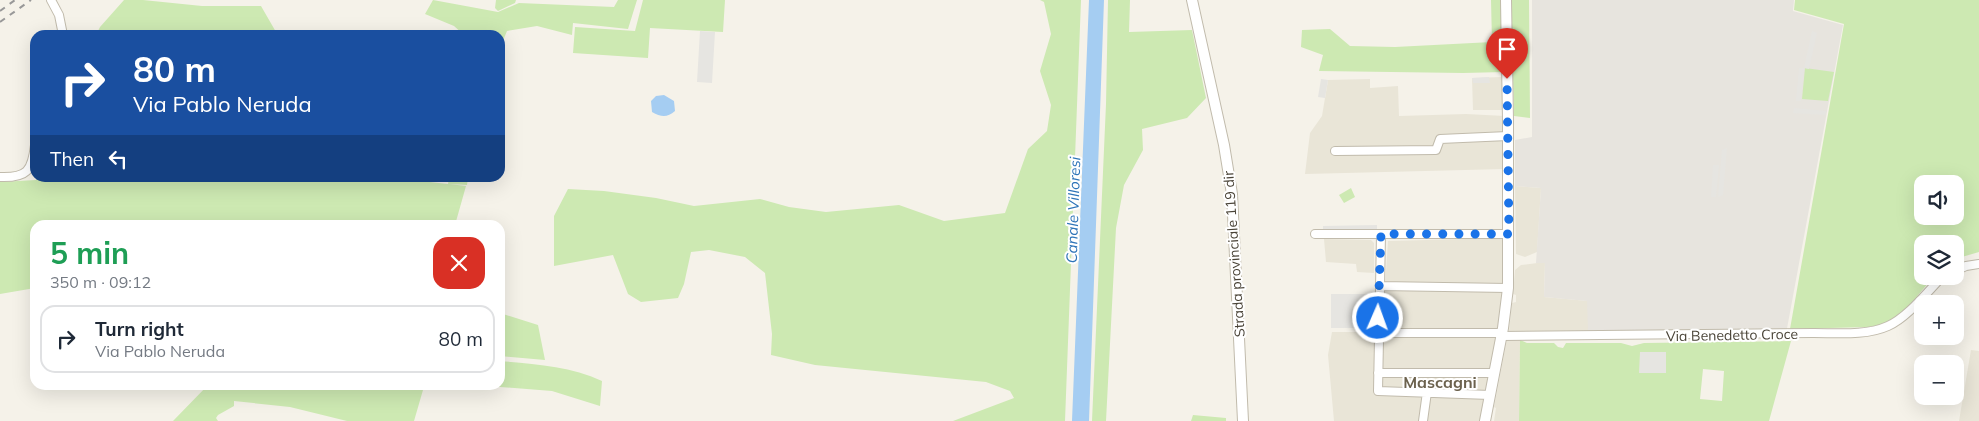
<!DOCTYPE html>
<html lang="en">
<head>
<meta charset="utf-8">
<style>
  :root { --surface:#fff; --page:#f6f6f7; --text:#1f2937; --muted:#747a83; --line:#e0e1e3 }
  body { margin:0; font-family:Mulish,sans-serif; background:var(--page); color:var(--text); height:100vh; display:flex; flex-direction:column; font-size:19px; white-space:nowrap }
  * { box-sizing:border-box; margin:0 }
  p { font-size:16px; color:var(--muted) }
  .icon { flex:none; width:28px; height:28px; fill:none; stroke:currentColor; stroke-width:2; stroke-linecap:round; stroke-linejoin:round }
  .map { position:relative; flex:1; overflow:hidden }
  .side { position:absolute; left:30px; top:220px; width:475px; height:170px; display:flex; flex-direction:column; background:var(--surface); border-radius:15px; box-shadow:0 5px 20px #0002 }
  .side>* { flex:none }
  .top-card { position:absolute; left:30px; top:30px; width:475px; height:152px; border-radius:15px; box-shadow:0 5px 20px #0002; background:#1a4fa0; color:#fff; overflow:hidden }
  .controls { position:absolute; left:1914px; top:175px; display:grid; gap:10px }
  .controls a { display:grid; place-items:center; width:50px; height:50px; border-radius:10px; background:var(--surface); box-shadow:0 5px 20px #0002; font-size:25px }
  .pin { position:absolute; display:grid; place-items:center; width:42px; height:42px; color:#fff; margin:-51px -21px; border-radius:50% 50% 50% 0; rotate:-45deg; box-shadow:0 0 5px #0007 }
  .pin .icon { rotate:45deg }
  .me { position:absolute; width:55px; margin:-28px; rotate:2deg; stroke-linejoin:round; filter:drop-shadow(0 0 4px #0008) }
  .turn { display:flex; align-items:center; gap:18px; height:105px; padding:0 20px; font-size:22px }
  .turn .icon { width:65px; height:65px; stroke-width:2.5 }
  .turn b { display:block; font-size:35px; line-height:42px }
  .then { display:flex; align-items:center; height:48px; padding:0 20px; background:#0003; gap:10px; font-size:19px }
  .round { display:grid; place-items:center; flex:none; width:52px; height:52px; border-radius:15px; background:var(--page) }
  .summary { display:flex; align-items:center; justify-content:space-between; height:85px; padding:0 20px }
  h1 { font-size:30px; font-weight:700; line-height:38px; color:#1e9e55 }
  ul { padding:0; list-style:none }
  li { display:flex; align-items:center; gap:15px; height:68px; margin:0 10px 8px; padding:0 10px; border:2px solid var(--line); border-radius:15px }
  li div { flex:1 }
  li b { display:block; font-size:19px }
  li em { font-style:normal }
  .map>svg:first-child { display:block }
  .residential { fill:#e9e5d7 }
  .industrial { fill:#e7e4de }
  .green { fill:#cde9b2; fill-rule:evenodd }
  .parking { fill:#e6e5e1 }
  .water { fill:#a5cdf2 }
  .lines { fill:none; stroke-linecap:round; stroke-linejoin:round }
  .minor-casing { stroke:#c1bbac; stroke-width:10 }
  .tertiary-casing { stroke:#c1bbac; stroke-width:12 }
  .minor { stroke:#fff; stroke-width:8 }
  .tertiary { stroke:#fff; stroke-width:10 }
  .rail { stroke:#989898; stroke-width:2; stroke-dasharray:6 6; stroke-linecap:butt }
  .route { stroke:#1a73e8; stroke-width:9; stroke-dasharray:0 16.2 }
  .labels { text-anchor:middle; dominant-baseline:central; stroke-width:4; stroke-linejoin:round; paint-order:stroke }
  .street-label { font-size:14px; fill:#494337; stroke:#fff }
  .water-label { font-size:15px; font-style:italic; fill:#2e74b8; stroke:#fff }
  .quarter-label { font-size:16px; font-weight:bold; fill:#6c624e; stroke:#fff }
</style>
</head>
<body>
<div class="map">
<svg width="1979" height="421" viewBox="0 0 1979 421">
  <rect width="100%" height="100%" fill="#f5f2e9"/>
  <!-- residential -->
  <path class="residential" d="M1502 77V110H1473L1472 78Z
    M1370 79V88L1398 86 1399 116 1466 114 1505 116V169L1305 174 1310 133 1322 116 1328 80Z
    M1515 186 1541 188 1537 252 1525 257 1516 254Z
    M1504 238 1503 314 1480 421H1334L1328 355 1332 332H1382L1388 241Z
    M1324 239 1371 240 1374 243V273L1357 272 1356 264 1326 262Z
    M1545 262 1544 297 1588 301V332L1509 331 1512 303 1516 302V295L1513 294 1515 270 1521 265Z
    M1507 339 1520 340 1519 421H1494L1496 408 1494 407Z
    M1971 350 1979 351V421H1959Z"/>
  <!-- industrial -->
  <path class="industrial" d="M1532 0H1794L1793 11 1843 25 1786 334 1588 332 1587 301 1544 297 1545 263H1536L1541 188 1515 186V140L1532 137Z"/>
  <!-- green -->
  <path class="green" d="M124 0H143L202 6H261L276 32 239 31V35H96L100 27Z
    M433 0 498 12 519 3 614 7 618 0H637L628 29 573 23 572 35 537 26 507 31 500 48V35H464L454 26 425 14Z
    M496 0H516L515 3 498 11 495 8Z
    M643 0H725L723 32 650 28 648 58 573 53 575 27 635 31Z
    M1040 0H1081L1065 421H953L1014 398 1010 391 986 382 815 365 771 355 772 334 765 273 745 257 709 250 691 252 684 284 678 298 641 302 628 294 613 255 554 266V216L568 189 604 191 656 198 694 206 760 199 789 207 826 212 899 205 944 221 1005 213 1028 149 1047 131 1051 105 1040 71 1051 34 1044 2Z
    M1108 0H1130L1129 32 1192 30 1206 98 1187 118 1142 129 1143 150 1124 185 1116 228 1106 421H1092L1106 104Z
    M1491 0H1502L1504 72 1463 73 1319 71 1323 55 1301 47 1302 30 1330 29 1350 46 1395 47 1492 42Z
    M1511 0H1529L1530 118 1514 116Z
    M1795 0H1979V252L1955 259V244H1922V276H1934L1904 312 1886 324 1869 327 1790 329 1844 24 1794 10ZM1922 184H1955V216H1922Z
    M1805 68 1834 72 1828 101 1802 99Z
    M37 178H394L448 184 449 178H468L467 185 449 184 466 186 455 225H268C250 219 229 219 210 225H35V288L0 294V182L36 180Z
    M1351 188 1355 197 1344 203 1339 195Z
    M500 313 538 325 545 360 500 356Z
    M1520 340 1527 343H1554L1558 347 1563 348 1566 343H1621L1632 346 1644 343 1791 341 1769 421H1519ZM1703 369 1724 371 1722 401 1700 399Z
    M500 361C534 364 570 366 602 381L600 406 552 391 475 385 432 387 423 390 414 421H347L290 407 234 401V406L218 415 216 418 218 421H173L208 385H500Z
    M1193 415 1226 418V421H1191Z"/>
  <!-- parking -->
  <path class="parking" d="M700 31 715 32 712 83 697 82Z
    M1812 31 1817 33 1809 69 1804 68 1801 101H1796L1799 68H1804Z
    M1489 77 1490 83H1473L1472 78Z
    M1321 79 1328 80 1325 98 1318 97Z
    M1794 108 1826 111 1825 115 1793 113Z
    M1727 148 1723 195 1718 197 1722 150Z
    M1713 165H1719L1716 197H1711Z
    M1377 225V231L1323 232V226Z
    M1331 294H1372V328H1331Z
    M1640 352H1666V373H1639Z"/>
  <!-- water -->
  <path class="water" d="M1089 0H1104L1089 421H1072Z
    M664 95 674 101 675 111C667 118 661 117 652 112L651 101 656 96Z"/>
  <g class="lines">
    <defs>
      <path id="minor" d="M51 0 59 15 63 35
        M1335 151 1436 150 1440 139 1508 136
        M0 177C27 178 32 171 35 145
        M1315 234H1509
        M1381 235 1378 391 1490 395
        M1955 271 1966 266 1979 264
        M1380 286 1508 288
        M1379 333H1502
        M1501 336 1814 333C1837 333 1866 336 1888 326 1908 317 1927 292 1943 276
        M1378 373H1494
        M1423 421 1427 392"/>
      <path id="tertiary" d="M1192 0 1224 145 1232 194 1243 421
        M1485 421 1503 328 1508 288V121L1506 0"/>
    </defs>
    <!-- minor casing -->
    <use href="#minor" class="minor-casing"/>
    <!-- tertiary casing -->
    <use href="#tertiary" class="tertiary-casing"/>
    <!-- minor -->
    <use href="#minor" class="minor"/>
    <!-- tertiary -->
    <use href="#tertiary" class="tertiary"/>
    <!-- rail -->
    <path class="rail" d="M0 11 15 0
      M0 22 31 0"/>
  </g>
  <g class="lines">
    <!-- route -->
    <path class="route" d="M1378 318 1381 234H1509L1507 79"/>
  </g>
  <g class="labels">
    <!-- street labels -->
    <g class="street-label">
      <text transform="translate(1234 254) rotate(-94)">Strada provinciale 119 dir</text>
      <text transform="translate(1732 335) rotate(-1)">Via Benedetto Croce</text>
    </g>
    <!-- water labels -->
    <g class="water-label">
      <text transform="translate(1073 210) rotate(-88)">Canale Villoresi</text>
    </g>
    <!-- quarter labels -->
    <g class="quarter-label">
      <text x="1440" y="382">Mascagni</text>
    </g>
  </g>
</svg>
<div class="controls">
<a><svg class="icon" aria-label="sound" viewBox="0 0 24 24"><path d="M4 9h4l5-4v14l-5-4H4zM17 9q2 3 0 6"/></svg></a>
<a><svg class="icon" aria-label="layers" viewBox="0 0 24 24"><path d="M12 4l9 5-9 5-9-5zM3 14l9 5 9-5"/></svg></a>
<a>+</a>
<a>−</a>
</div>
<div class="pin" style="left:1507px;top:79px;background:#d93025"><svg class="icon" aria-label="arrive" viewBox="0 0 24 24"><path d="M6 21V4h12l-3 4 3 4H6"/></svg></div>
<svg class="me" style="left:1378px;top:318px" viewBox="-20 -20 40 40"><circle r="17" fill="#1a73e8" stroke="#fff" stroke-width="3"/><path d="M0-11L8 9 0 5-8 9z" fill="#fff"/></svg>
<div class="top-card">
<div class="turn"><svg class="icon" aria-label="right" viewBox="0 0 24 24"><path d="M7 20v-9h11M14 6l5 5-5 5"/></svg><div><b>80 m</b>Via Pablo Neruda</div></div>
<div class="then">Then<svg class="icon" aria-label="left" viewBox="0 0 24 24"><path d="M17 20v-9H6M10 6l-5 5 5 5"/></svg></div>
</div>
<section class="side">
<div class="summary"><div><h1>5 min</h1><p>350 m · 09:12</p></div><a class="round" style="background:#d93025;color:#fff"><svg class="icon" aria-label="close" viewBox="0 0 24 24"><path d="M6 6l12 12M18 6L6 18"/></svg></a></div>
<ul>
<li><svg class="icon" aria-label="right" viewBox="0 0 24 24"><path d="M7 20v-9h11M14 6l5 5-5 5"/></svg><div><b>Turn right</b><p>Via Pablo Neruda</p></div><em>80 m</em></li>
</ul>
</section>
</div>
</body>
</html>
